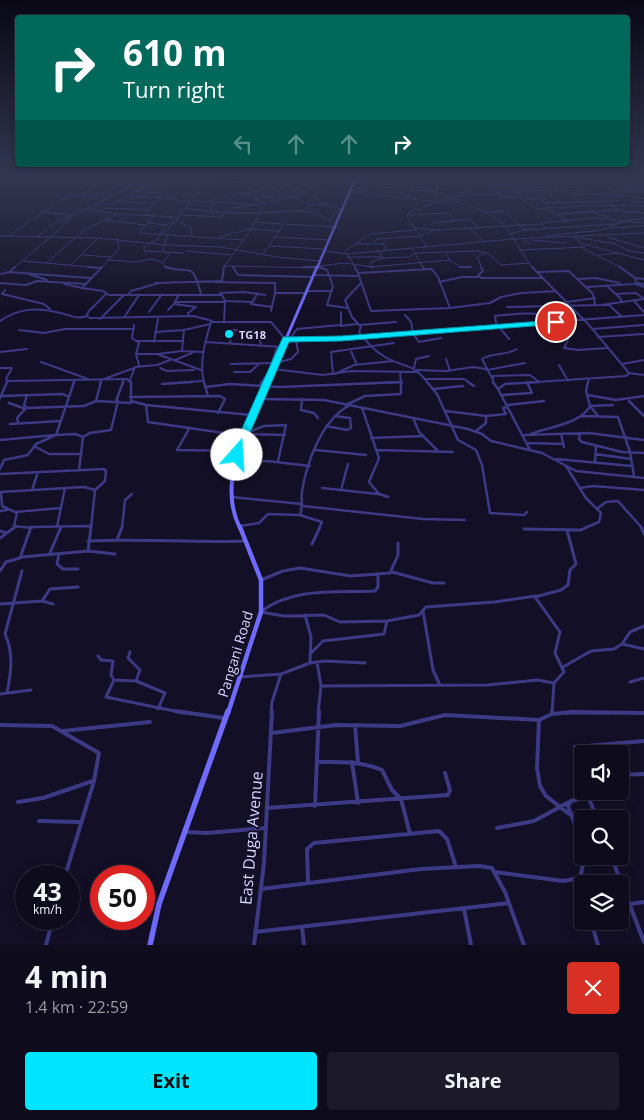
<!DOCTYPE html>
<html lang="en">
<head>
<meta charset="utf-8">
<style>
  :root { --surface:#0e0b1c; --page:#1c1929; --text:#f1f3f6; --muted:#9b9ba3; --line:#2e2b3b; --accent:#00e5ff }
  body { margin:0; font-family:"Open Sans",sans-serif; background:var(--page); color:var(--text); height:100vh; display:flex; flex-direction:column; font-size:19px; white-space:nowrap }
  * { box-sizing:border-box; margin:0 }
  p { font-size:16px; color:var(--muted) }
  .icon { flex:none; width:28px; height:28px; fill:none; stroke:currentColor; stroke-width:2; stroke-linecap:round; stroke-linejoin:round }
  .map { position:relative; height:945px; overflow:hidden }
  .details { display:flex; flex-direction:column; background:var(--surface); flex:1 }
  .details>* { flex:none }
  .top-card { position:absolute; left:15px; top:15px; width:615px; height:152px; border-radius:5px; box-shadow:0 2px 12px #0003,0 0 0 1px var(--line); background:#00695c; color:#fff; overflow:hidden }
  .tools { position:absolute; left:574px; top:745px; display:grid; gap:10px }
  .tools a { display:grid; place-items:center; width:55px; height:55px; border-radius:5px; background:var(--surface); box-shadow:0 2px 12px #0003,0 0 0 1px var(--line); font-size:25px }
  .speed { position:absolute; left:15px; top:865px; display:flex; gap:10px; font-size:25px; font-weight:700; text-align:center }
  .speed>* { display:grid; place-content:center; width:65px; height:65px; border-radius:50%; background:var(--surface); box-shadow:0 2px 12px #0003,0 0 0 1px var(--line); line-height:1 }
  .speed small { font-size:12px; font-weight:400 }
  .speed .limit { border:8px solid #d22; background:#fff; color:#111 }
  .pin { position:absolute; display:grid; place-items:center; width:42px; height:42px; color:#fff; margin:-21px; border:2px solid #fff; border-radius:50%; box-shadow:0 1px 5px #0007 }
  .me { position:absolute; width:55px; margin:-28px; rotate:19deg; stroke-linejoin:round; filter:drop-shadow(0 0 4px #0008) }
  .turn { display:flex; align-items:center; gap:18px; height:105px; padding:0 25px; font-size:22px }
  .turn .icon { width:65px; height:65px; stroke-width:2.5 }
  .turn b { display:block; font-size:35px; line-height:42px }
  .lanes { display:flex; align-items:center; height:48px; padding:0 25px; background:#0003; justify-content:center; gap:25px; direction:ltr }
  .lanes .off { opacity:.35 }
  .round { display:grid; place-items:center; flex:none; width:52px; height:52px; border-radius:5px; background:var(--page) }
  .headline { display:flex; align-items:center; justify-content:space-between; height:85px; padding:0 25px }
  h1 { font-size:30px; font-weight:700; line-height:38px }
  .action { display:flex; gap:10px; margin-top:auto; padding:10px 25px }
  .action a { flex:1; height:58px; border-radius:5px; background:var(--accent); color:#111; font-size:20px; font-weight:700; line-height:58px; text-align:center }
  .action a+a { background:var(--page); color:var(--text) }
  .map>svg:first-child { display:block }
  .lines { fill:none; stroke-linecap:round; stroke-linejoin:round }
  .minor-far4 { stroke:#3d3a85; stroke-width:1 }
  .minor-far3 { stroke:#3d3a85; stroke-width:2 }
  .minor-far2 { stroke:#3d3a85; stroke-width:2.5 }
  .minor-far1 { stroke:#3d3a85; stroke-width:3 }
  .minor { stroke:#3d3a85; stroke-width:4 }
  .secondary-far4 { stroke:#6f6bff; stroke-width:2.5 }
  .secondary-far3 { stroke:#6f6bff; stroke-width:3 }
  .secondary-far2 { stroke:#6f6bff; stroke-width:4 }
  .secondary-far1 { stroke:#6f6bff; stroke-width:4.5 }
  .secondary { stroke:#6f6bff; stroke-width:5.5 }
  .route { fill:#00e5ff; stroke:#0095a6 }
  .poi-dot { fill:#00e5ff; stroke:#130f26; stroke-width:2 }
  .labels { text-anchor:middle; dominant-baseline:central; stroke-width:4; stroke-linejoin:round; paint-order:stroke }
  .far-poi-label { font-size:11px; font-weight:bold; fill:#d9d4ff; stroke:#130f26; text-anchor:start }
  .street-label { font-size:14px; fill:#d9d4ff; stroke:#130f26 }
  .near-street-label { font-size:16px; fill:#d9d4ff; stroke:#130f26 }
</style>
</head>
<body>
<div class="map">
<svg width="644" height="945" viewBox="0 0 644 945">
  <rect width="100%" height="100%" fill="#130f26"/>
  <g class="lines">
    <!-- minor-far4 -->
    <path class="minor-far4" d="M109 177 122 180
      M162 177 128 196 171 199 191 203
      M183 177 192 179
      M245 177 246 183 270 188 311 205 326 204
      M272 177 326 204 341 209
      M310 177 390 179
      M216 178 220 177
      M442 178 465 177
      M160 179 245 183
      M420 180 441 179
      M121 181 156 179
      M117 184 168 187 143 216
      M288 184 295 177
      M384 184 388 179 406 181
      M0 185 9 177
      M168 187 197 181
      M382 187 398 188 408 198
      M493 187 503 197H519L535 209 547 208 567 220
      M398 188 437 192 450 197 451 200
      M608 189 644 192
      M608 189 614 186
      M622 189 638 184
      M123 190 163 193
      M565 190 578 201
      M350 191 364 187 418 181 466 187 510 185 537 195
      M529 191 590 186V182L596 179H606L605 177
      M499 192 521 191
      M514 192 531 198
      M245 193 263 203
      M181 194 195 197
      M597 194 644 198
      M603 194H610
      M82 195 107 177
      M348 195 355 193 440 202 468 194H501
      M537 195 551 208
      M572 195 598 194
      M102 196 117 184
      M254 197H280
      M313 197 324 183 321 181
      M408 197 420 177
      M552 197 551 193 557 190
      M541 198 552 197 560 202
      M526 199 543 200
      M433 200 442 177
      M453 200C476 208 498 214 512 236 519 247 524 258 533 268
      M193 201 214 202 211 210
      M116 202 127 195
      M211 202 214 197 293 186
      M214 202 257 205 266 203
      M546 203 618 201
      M631 203 644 202
      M584 205 644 206
      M585 205 592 212 611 218
      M610 205 620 211 644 213
      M93 206 120 202 154 203
      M103 208 148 210
      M186 208C210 213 235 213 259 213 284 213 308 205 330 221
      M549 208 586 206
      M88 209 117 214
      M301 211 312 205
      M43 212 70 215
      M488 212 504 211 526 230
      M558 214 617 210
      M180 215 220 217 232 208 254 205
      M410 215 448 213 455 219
      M153 216 139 233 244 240
      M168 217 190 227 192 235
      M105 220 146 225
      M330 221 334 214 342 211
      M255 222 283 224
      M148 223 165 225 158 239 144 247V251L184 253
      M432 223 469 219 478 227
      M165 225 175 222
      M415 228 438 230 541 224
      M469 228 485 242
      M546 228 541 223 595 218 644 223
      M611 228 644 226
      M416 230 370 234 345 251 347 254 512 239 644 233
      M165 233 200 190 196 188 211 177
      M511 234 524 230 614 224
      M0 236 98 238 165 245 221 247 276 257 320 261
      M8 236 68 195 109 197
      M545 236 601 230 625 221 644 218
      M37 237 53 224 70 216
      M219 237 250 229 279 231
      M275 237 330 240
      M576 237 616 244 629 251
      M607 237 644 248
      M523 240 531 244
      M531 240 567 243
      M355 244H383
      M373 244 377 239 420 236 435 230
      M584 244 644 260
      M164 245 168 234
      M165 245 163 250 169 255 162 263 168 268
      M270 246 325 249
      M427 247 407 217 409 212C419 211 428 204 439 202
      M412 248 423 268
      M582 248 622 268
      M385 249 386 247 382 243 386 241
      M377 250 383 258 408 257 417 253 478 251 488 253 501 265 530 263
      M519 250 585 247 573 236
      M186 251 231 255
      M324 251 347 254 356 268
      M628 251 644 253
      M263 254 284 224 336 227
      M83 255 111 257
      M599 255 619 253
      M347 257H381
      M108 260 136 262 151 259 162 262
      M450 260 460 267H471
      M23 261 101 268
      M46 263 86 229 118 214 179 217
      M71 265 98 238
      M224 266 244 240 266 203 299 195 321 181V177
      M233 266 234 268
      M320 266 345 263 371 267
      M370 266 371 262 383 258
      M371 267 450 260 445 252
      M14 268 60 229 72 215 116 194 143 177
      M101 268 119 249 117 239
      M224 268V266L322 268
      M482 268 477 257 485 253"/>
    <!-- minor-far3 -->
    <path class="minor-far3" d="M88 267 101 268
      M102 267 82 288 103 291 109 295H222L225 301 224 321
      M165 267C191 276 191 258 201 294
      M233 267 238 275 313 277
      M303 267H319L327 270 333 286 327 305 348 308
      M355 267 358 273
      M371 267H373
      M423 267 424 269
      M460 267H471
      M481 267 483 271 478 275 481 278H543
      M620 267 635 278 644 279
      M432 269 438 277 450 308 371 311 358 273Z
      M9 272 15 267
      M538 272 569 271 593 294 595 304
      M0 274 9 272 90 278
      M29 274 47 280
      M313 275 357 276
      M579 279 596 278 620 283
      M214 282 275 283V293H306
      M439 282 462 277H479
      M0 283 26 285 37 281 86 284
      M155 283 222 281 224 267
      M636 283 644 284
      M64 284 82 288
      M360 284 345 300 352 317 361 327 359 332C367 342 373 350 385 357 405 369 411 361 428 383
      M636 284 644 287
      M607 286 621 299V302
      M587 287 634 284 636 283 635 278
      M5 290 2 294 44 304 50 309
      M306 291H332
      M220 293 244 292 265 295
      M258 293 251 304 272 307
      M106 294 88 312 87 316 90 318 194 316 212 321
      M179 294 174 304 196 307 188 313 189 316
      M128 295 131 291 159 283
      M225 301 252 302
      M175 302H225
      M567 302 595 298
      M635 302 644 312
      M608 304 622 317
      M507 307 601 305 644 299 636 293 616 294
      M450 308 490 303 501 297 521 293 556 291
      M168 310 174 304
      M271 311 275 293
      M149 312 162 294
      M341 312V326L357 324
      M405 315 411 322 413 332
      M125 316 139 295
      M100 319 124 295
      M0 321C19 308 38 307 60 313 70 315 77 320 87 316
      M560 321 563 318 565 307
      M556 323 568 340 564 348 578 350 608 348
      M134 325 132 338 139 343 136 354 139 365
      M359 325 396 322
      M592 329 644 325
      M19 330 44 333 65 329H134
      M155 332 184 330
      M412 332 419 342 441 338
      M598 337 644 334
      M286 339 341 338 644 315
      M509 339 496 323 495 316C516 314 540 309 558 322
      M289 340 297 329 340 325
      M138 341H183
      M154 342 158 319
      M205 342 282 347
      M230 343 232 330 258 331 261 345
      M350 349 357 365
      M182 351 184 330 210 324
      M0 352 27 349
      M136 354H157L201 370
      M158 354 182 351 203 352
      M446 359 450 371
      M175 360 192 353
      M41 362 88 379
      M276 363 291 359 298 352 296 340
      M231 364 271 363
      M622 364 644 360
      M559 365 568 381
      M0 368H12L6 379 9 381 127 379 131 383
      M160 368 167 371 194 370
      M414 368 416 359 429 356
      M273 369 323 375 352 371 417 372
      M417 370 446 371 473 367 486 369
      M487 370 525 363
      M234 372H250L259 364
      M400 372 401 383
      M629 373 644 375
      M333 374 331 352 394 343
      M335 374 354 365 393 361
      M492 378 482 359C493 352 506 356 517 349
      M104 379 134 368
      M424 379H464L470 383
      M130 380 135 367 157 365 170 360
      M6 383 7 381
      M74 383 75 380
      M100 383 101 380
      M123 383 124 379
      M176 383 202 381
      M204 383C199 362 205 342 211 322H271L286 340
      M261 383 269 372 277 347
      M378 383 402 382
      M493 383V376L530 375 538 381
      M521 383 626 376 629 373 589 325 532 267
      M588 383 589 380"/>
    <!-- minor-far2 -->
    <path class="minor-far2" d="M101 382 96 401 131 403
      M131 382V401L146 405 148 422 244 436
      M204 382 208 396
      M427 382 437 394 458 440 476 450 482 465 490 513 524 515 527 512
      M468 382 474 386
      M493 382 498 389
      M162 384 192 382
      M260 385 262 382
      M205 387 230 384 280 387 402 382
      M433 389 463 386
      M27 395 24 405 27 408 84 406 96 401
      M501 395 532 393 527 382
      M588 395 616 400 644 396
      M69 397 74 382
      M130 397 220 396 225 399 218 413
      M0 398 7 382
      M260 399 324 400 468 429 482 434 491 441 542 453 576 471 644 478
      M302 399 301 410 314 413 318 418
      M116 401 123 382
      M629 401 644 416
      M9 403 23 408
      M146 405 251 415
      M346 405 365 396 401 394V382
      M507 405 544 401
      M590 406 613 405
      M590 406 598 416
      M362 408 379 458 369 482 379 494 388 497
      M446 411 486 416 506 414 503 408 508 407
      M581 416 618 417 630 452 634 476
      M414 420 419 432 437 450
      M18 422 17 418 26 408
      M10 424 61 421
      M326 426 347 430 351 428 350 418 335 416
      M189 429 177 450 239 451
      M476 431 486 423V416
      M580 433 579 439 582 442 622 452 644 453
      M244 434 264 426 286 425 278 461
      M249 434 285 435
      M531 434C548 427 581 424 590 406L586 391 588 382
      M561 434 564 447
      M56 435 75 434 83 437
      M524 435 589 433 644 440
      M371 438 423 436
      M0 440 55 435
      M527 443 563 444
      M34 446 49 454H81
      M316 450 366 455
      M377 450 453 452
      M530 450 498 389 505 384 540 382
      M595 454 631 459
      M556 459 632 466
      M595 462 596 446
      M237 464 267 461 310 466
      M566 466 586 498 601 513 599 522 585 528
      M0 469 4 460 28 455 36 444 56 435 69 397 63 394 1 396
      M79 470 83 437 90 433 111 430 118 401
      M0 474 104 469 106 471 105 481 95 490
      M322 488 378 494
      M581 488 593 486 644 490
      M32 490 38 472
      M341 490 348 464
      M0 492 84 487 95 490 91 528
      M1 492 2 506 17 513 14 526 32 528
      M232 497 302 504
      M303 506 423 519 465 520
      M598 508 606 502 618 501 642 528
      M0 511 7 510
      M15 512 61 508
      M300 515C303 507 301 500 302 491 307 462 321 422 348 406
      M240 526 259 523 268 514 300 515 322 522 319 528
      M31 527 90 526
      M57 527 65 488
      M13 528 15 527
      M122 528 125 500 132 494"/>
    <!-- minor-far1 -->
    <path class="minor-far1" d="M641 527 644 534
      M524 529 581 530 587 527
      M0 531 6 533
      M0 538 15 527
      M117 540 122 527
      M88 541C141 538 193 543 246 541
      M312 544 320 527
      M88 551 91 527
      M50 553 61 527
      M59 554 57 564 63 569H78
      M22 557 88 551 115 554
      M0 571 6 562 20 558 31 527
      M392 572 433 583H444
      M261 580 283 571 300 568 351 576 390 573 398 555V543
      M42 601 50 589 78 587
      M0 604 42 601 53 604
      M262 611C293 587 338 593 375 591L378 587V575
      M423 611 433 670 440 685
      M261 612 284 616 324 615 340 622 387 621 419 615 426 607 494 602 536 596
      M305 615 311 637 310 663
      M622 644 630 632 644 626
      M130 652 128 658 140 670 136 681
      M310 654 323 641 384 634 387 621
      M98 656 101 660 113 661 111 675 114 680 136 681 165 693 158 709
      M317 662 321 686 318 713
      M563 667 591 651 614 649 622 644 644 649
      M240 677 281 674 310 663 325 661 365 663
      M114 680 106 697 184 713
      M630 682 644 678
      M321 686 488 685 537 680 554 683
      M7 693C11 673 14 653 5 634L22 571
      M0 694 31 690
      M271 713 272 702 281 674
      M552 713 554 683 564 672 555 653 560 632 535 597 561 590 568 585 570 570 576 564 567 530
      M566 713H609"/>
    <!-- minor -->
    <path class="minor" d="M175 711 224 718
      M552 711V714L539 720 537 768 540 786 546 796 573 817
      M552 714 571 712 644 713
      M0 725 52 726 99 753 94 781 65 876
      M355 725 358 763
      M62 731 150 722
      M272 733 336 725 400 726 445 715 539 720
      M318 762C341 762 361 761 382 770L392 790 401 799 410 834
      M352 762 358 803
      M582 775 575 747 644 741
      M620 775 644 774
      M586 791 597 819
      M18 802 43 798 93 781
      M315 806 319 711
      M267 808 448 795 450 790 445 773
      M39 821 80 822
      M497 828 534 821 571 801
      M186 832 207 833 265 828
      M582 842 568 806 571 801 588 797
      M611 856 644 942
      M495 872 563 881 580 878
      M308 883 307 849 314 843 439 831 447 839 456 867
      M261 889 421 869 479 866 492 868 505 892 524 945
      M582 898 580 878 585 856
      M630 904 644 902
      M464 909 471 945
      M591 921 598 945
      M302 927 304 945
      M255 932 509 903
      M46 945 53 919
      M254 945 264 863 272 711"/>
    <!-- secondary-far4 -->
    <path class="secondary-far4" d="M317 268 356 177"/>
    <!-- secondary-far3 -->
    <path class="secondary-far3" d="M267 383 317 267"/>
    <!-- secondary-far2 -->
    <path class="secondary-far2" d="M240 528C216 482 248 425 267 382"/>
    <!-- secondary-far1 -->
    <path class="secondary-far1" d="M228 713 261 612V580L240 527"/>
    <!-- secondary -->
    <path class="secondary" d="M150 945 159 904 228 711"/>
  </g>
  <!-- sky -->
  <linearGradient id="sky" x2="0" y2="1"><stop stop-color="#0a0815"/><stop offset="0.57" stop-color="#333752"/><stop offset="1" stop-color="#333752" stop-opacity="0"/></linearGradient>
  <rect width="644" height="309" fill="url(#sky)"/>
  <!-- route -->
  <path class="route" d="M556 320H559V324L341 341 289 342 250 433 243 455 237 459 232 455 240 433 283 337 341 336Z"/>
  <!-- markers -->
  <circle class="poi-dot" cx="229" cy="334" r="5"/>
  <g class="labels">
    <!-- far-poi labels -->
    <g class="far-poi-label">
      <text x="239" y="334">TG18</text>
    </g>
    <!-- street labels -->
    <g class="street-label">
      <text transform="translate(235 654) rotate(-73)">Pangani Road</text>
    </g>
    <!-- near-street labels -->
    <g class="near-street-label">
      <text transform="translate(251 838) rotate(-85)">East Duga Avenue</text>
    </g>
  </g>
</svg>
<div class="tools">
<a><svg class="icon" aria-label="sound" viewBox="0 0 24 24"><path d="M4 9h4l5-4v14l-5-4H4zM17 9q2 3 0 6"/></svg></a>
<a><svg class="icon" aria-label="search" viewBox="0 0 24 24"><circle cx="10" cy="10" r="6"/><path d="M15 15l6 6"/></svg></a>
<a><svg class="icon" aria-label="layers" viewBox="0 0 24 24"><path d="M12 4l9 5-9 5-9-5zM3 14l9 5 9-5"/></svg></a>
</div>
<div class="speed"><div>43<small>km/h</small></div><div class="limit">50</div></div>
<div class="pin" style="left:556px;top:322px;background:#d93025"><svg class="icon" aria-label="arrive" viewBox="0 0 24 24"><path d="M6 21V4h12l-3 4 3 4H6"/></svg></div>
<svg class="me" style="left:237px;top:455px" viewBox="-20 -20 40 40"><circle r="19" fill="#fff"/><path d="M0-13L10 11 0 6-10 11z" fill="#00e5ff"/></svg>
<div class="top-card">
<div class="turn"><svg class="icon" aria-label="right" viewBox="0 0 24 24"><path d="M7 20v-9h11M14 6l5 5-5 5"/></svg><div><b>610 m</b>Turn right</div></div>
<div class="lanes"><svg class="icon off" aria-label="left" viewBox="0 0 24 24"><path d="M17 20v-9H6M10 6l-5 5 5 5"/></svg><svg class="icon off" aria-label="ahead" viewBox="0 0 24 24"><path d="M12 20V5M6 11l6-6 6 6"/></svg><svg class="icon off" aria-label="ahead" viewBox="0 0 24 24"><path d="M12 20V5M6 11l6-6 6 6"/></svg><svg class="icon" aria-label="right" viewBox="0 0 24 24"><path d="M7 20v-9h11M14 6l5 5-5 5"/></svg></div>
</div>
</div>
<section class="details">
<div class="headline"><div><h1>4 min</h1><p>1.4 km · 22:59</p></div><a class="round" style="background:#d93025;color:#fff"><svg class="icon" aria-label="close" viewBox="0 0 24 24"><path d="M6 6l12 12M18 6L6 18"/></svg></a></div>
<div class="action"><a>Exit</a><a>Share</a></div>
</section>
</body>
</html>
